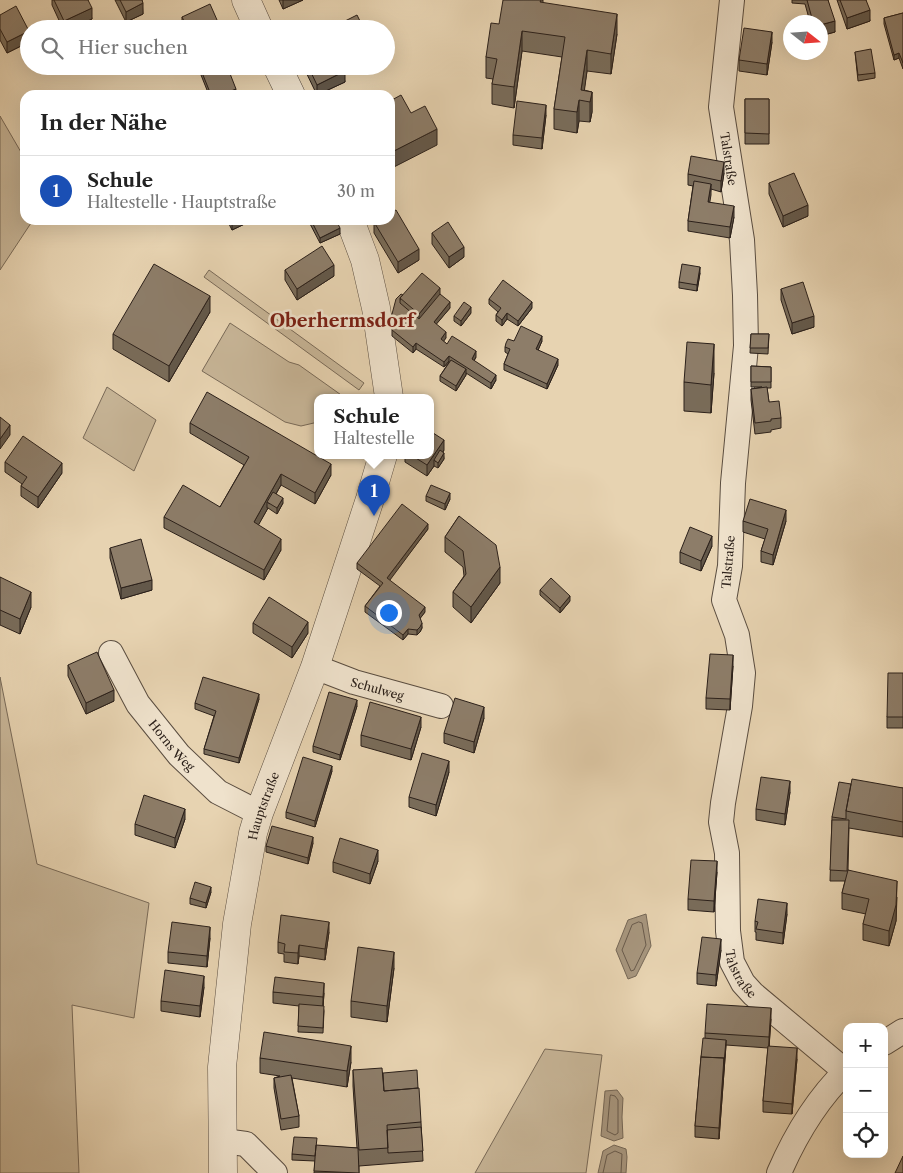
<!DOCTYPE html>
<html lang="de">
<head>
<meta charset="utf-8">
<style>
	:root { --surface:#fff; --page:#f2f2f2; --text:#222; --muted:#767676; --line:#e0e0e0; --accent:#8f2418 }
	body { margin:0; font-family:"Libre Caslon Text",serif; background:var(--page); color:var(--text) }
	.controls { position:absolute; right:15px; bottom:15px; display:grid; overflow:hidden; border-radius:10px; box-shadow:0 5px 20px #0002 }
	.controls button { width:45px; height:45px; display:grid; place-items:center; padding:0; border:0; border-bottom:1px solid var(--line); background:var(--surface); color:var(--text); font:25px sans-serif }
	.compass { position:absolute; left:783px; top:15px; width:45px; height:45px; border-radius:50%; background:var(--surface); box-shadow:0 5px 20px #0002; rotate:107deg }
	.you { position:absolute; left:388px; top:612px; width:18px; height:18px; margin:-12px; border:4px solid #fff; border-radius:50%; background:#1a73e8; box-shadow:0 0 0 8px #1a73e833 }
	.badge { display:grid; place-items:center; width:32px; height:32px; border-radius:50%; background:var(--accent); color:#fff; font-size:16px; font-weight:700 }
	.pin { position:absolute; translate:-50% -41px; filter:drop-shadow(0 1px 2px #0008) }
	.pin::after { content:''; position:absolute; top:26px; width:18px; height:15px; background:inherit; clip-path:polygon(0 0,100% 0,50% 100%) }
	.popup { position:absolute; left:314px; top:394px; width:120px; height:65px; box-sizing:border-box; display:grid; place-content:center; border-radius:10px; background:var(--surface); filter:drop-shadow(0 1px 4px #0005); font-size:16px; white-space:nowrap; color:var(--muted) }
	.popup b { font-size:19px; color:var(--text) }
	.popup::after { content:''; position:absolute; left:50%; top:100%; margin-left:-10px; border:10px solid transparent; border-top-color:var(--surface) }
	.list { margin:0; padding:0; list-style:none }
	h2 { display:flex; justify-content:space-between; align-items:center; height:65px; margin:0; padding:0 20px; font-size:21px }
	h2 small { font-size:16px; font-weight:400; color:var(--muted) }
	.list li { display:grid; grid-template-columns:32px 1fr auto; gap:15px; align-items:center; box-sizing:border-box; height:70px; padding:0 20px; border-top:1px solid var(--line) }
	.list b { display:block; font-size:19px; white-space:nowrap }
	.list p { margin:0; font-size:16px; white-space:nowrap; color:var(--muted) }
	.list em { font-size:16px; font-style:normal; color:var(--muted) }
	.icon { flex:none; width:28px; height:28px; fill:none; stroke:currentColor; stroke-width:2; stroke-linecap:round; stroke-linejoin:round }
	.map { position:relative; flex:none; width:903px; height:1173px; overflow:hidden }
	.search { position:absolute; background:var(--surface); box-shadow:0 5px 20px #0002; left:20px; top:20px; width:375px; height:55px; display:flex; align-items:center; gap:12px; box-sizing:border-box; padding:0 18px; border-radius:28px; color:var(--muted); font-size:19px }
	.panel { position:absolute; background:var(--surface); box-shadow:0 5px 20px #0002; left:20px; top:90px; width:375px; height:135px; border-radius:15px }
	.map>svg:first-child { display:block }
	.green { fill:#c7b597; stroke:#796a58 }
	.water { fill:#a7967e; stroke:#756756 }
	.lines { fill:none; stroke-linecap:round; stroke-linejoin:round }
	.shore { stroke:#695b4c; stroke-width:1 }
	.minor-casing { stroke:#5a4d40; stroke-width:26 }
	.tertiary-casing { stroke:#5a4d40; stroke-width:29 }
	.minor { stroke:#efe2cc; stroke-width:24 }
	.tertiary { stroke:#efe2cc; stroke-width:28 }
	.wall { fill:#796c5a; stroke:#2b201a }
	.shaded-wall { fill:#63584a; stroke:#2b201a }
	.building { fill:#8d7d69; stroke:#2b201a }
	.labels { text-anchor:middle; dominant-baseline:central; stroke-width:5; stroke-linejoin:round; paint-order:stroke }
	.street-label { font-size:12px; fill:#2b201a; stroke:#efe2cc }
	.district-label { font-size:18px; font-weight:bold; fill:#7a1f14; stroke:#efe2cc }
</style>
</head>
<body>
<div class="map">
<svg width="903" height="1173" viewBox="0 0 903 1173">
	<rect width="100%" height="100%" fill="#e7d3b1"/>
	<filter id="stains"><feTurbulence type="fractalNoise" baseFrequency=".004" numOctaves="4"/><feColorMatrix values="0 0 0 0 .2 0 0 0 0 .09 0 0 0 0 .02 0 0 0 .5 -.17"/></filter>
	<radialGradient id="worn" r=".72"><stop offset=".6" stop-color="#630" stop-opacity="0"/><stop offset="1" stop-color="#630" stop-opacity=".3"/></radialGradient>
	<path class="green" d="M 0,116 L 25,159 L 25,220 L 33,220 L 0,270 Z
		M 209,270 L 364,383 L 359,390 L 204,277 Z
		M 230,323 L 289,362 L 299,365 L 344,397 L 318,397 L 318,422 L 301,426 L 285,422 L 202,371 Z
		M 107,387 L 156,420 L 134,471 L 83,438 Z
		M 0,677 L 37,864 L 149,903 L 134,1018 L 72,1005 L 79,1173 L 0,1173 Z
		M 545,1049 L 602,1055 L 586,1173 L 475,1173 Z"/>
	<path class="water" d="M 646,914 L 651,946 L 636,976 L 628,979 L 616,950 L 628,920 Z
		M 617,1090 L 623,1098 L 622,1117 L 623,1138 L 614,1141 L 601,1136 L 605,1091 Z
		M 614,1145 L 626,1149 L 627,1157 L 626,1173 L 598,1173 L 603,1151 Z"/>
	<g class="lines">
		<path class="shore" d="M 639,922 L 642,923 L 646,945 L 634,970 L 631,971 L 622,950 L 632,925 Z
			M 611,1095 L 615,1096 L 618,1100 L 618,1133 L 615,1135 L 607,1131 L 610,1097 Z
			M 603,1173 L 607,1155 L 615,1151 L 622,1154 L 621,1173"/>
		<g class="minor-casing">
			<g id="minor">
				<path id="s1" d="M 732,0 L 721,107 L 742,240 L 745,295 L 746,346 L 733,483 L 730,566 L 724,600 L 737,635 L 743,673 L 740,706 L 723,803 L 721,822 L 727,853 L 728,931 L 732,962 L 743,983 L 753,994 L 845,1071"/>
				<path id="s2" d="M 111,653 L 138,704 L 179,755 L 218,792 L 259,813"/>
				<path id="s3" d="M 315,667 L 354,682 L 441,706"/>
				<path d="M 884,1043 L 903,1031"/>
				<path d="M 224,1141 L 246,1144 L 275,1173"/>
				<path d="M 779,1173 C 795,1136 818,1098 847,1070"/>
			</g>
		</g>
		<g class="tertiary-casing">
			<g id="tertiary">
				<path d="M 246,0 L 259,29"/>
				<path d="M 277,66 L 291,95"/>
				<path d="M 350,220 L 365,260 L 376,308 L 389,397"/>
				<path id="s4" d="M 223,1173 L 222,1067 L 229,1000 L 237,924 L 253,833 L 259,813 L 315,667 L 370,499 L 383,455"/>
			</g>
		</g>
		<use href="#minor" class="minor"/>
		<use href="#tertiary" class="tertiary"/>
	</g>
	<path class="wall" d="M 52,0 L 88,0 L 92,19 L 70,29 L 63,29 L 52,5 Z
		M 115,0 L 142,0 L 143,14 L 126,22 Z
		M 279,0 L 303,0 L 283,9 Z
		M 543,0 L 543,3 L 617,34 L 611,74 L 587,71 L 584,90 L 592,92 L 592,112 L 590,122 L 579,121 L 577,133 L 554,129 L 554,109 L 562,57 L 522,51 L 514,108 L 492,104 L 492,84 L 493,79 L 486,78 L 486,57 L 499,24 Z
		M 792,0 L 828,0 L 835,32 L 820,36 L 820,22 L 810,22 L 805,4 L 792,3 Z
		M 837,0 L 866,0 L 870,21 L 847,29 Z
		M 903,13 L 903,69 L 899,58 L 894,60 L 884,24 L 884,18 Z
		M 0,15 L 29,42 L 7,53 L 0,40 Z
		M 182,17 L 221,29 L 185,29 L 182,22 Z
		M 772,42 L 767,75 L 739,71 L 739,60 Z
		M 855,52 L 875,73 L 875,78 L 858,81 Z
		M 303,66 L 342,66 L 345,82 L 317,95 Z
		M 201,70 L 236,95 L 209,95 L 201,75 Z
		M 745,99 L 769,99 L 769,144 L 745,144 Z
		M 546,115 L 542,149 L 513,145 L 513,135 Z
		M 724,173 L 721,192 L 711,189 L 709,202 L 734,217 L 730,238 L 688,231 L 688,221 L 693,186 L 688,185 L 688,174 Z
		M 769,183 L 808,216 L 783,227 L 769,194 Z
		M 227,220 L 253,220 L 232,230 Z
		M 308,220 L 336,220 L 340,234 L 320,243 Z
		M 374,222 L 419,260 L 398,273 L 374,233 Z
		M 432,233 L 464,257 L 449,268 L 432,244 Z
		M 285,270 L 334,276 L 297,300 L 285,280 Z
		M 700,273 L 697,291 L 679,288 L 679,282 Z
		M 781,289 L 814,327 L 792,334 L 781,300 Z
		M 440,294 L 450,308 L 436,324 L 446,338 L 443,341 L 447,344 L 476,357 L 474,361 L 496,380 L 491,389 L 466,373 L 466,375 L 456,391 L 440,381 L 440,376 L 449,362 L 449,361 L 444,367 L 416,349 L 413,353 L 392,336 L 392,314 L 403,295 Z
		M 489,299 L 532,308 L 518,326 L 507,319 L 502,326 L 496,321 L 496,315 L 498,312 L 489,304 Z
		M 210,312 L 169,382 L 113,349 L 113,334 Z
		M 471,313 L 461,326 L 454,321 L 454,316 Z
		M 751,334 L 769,334 L 768,354 L 750,353 Z
		M 514,341 L 542,341 L 538,350 L 558,365 L 547,389 L 504,370 L 504,364 L 508,354 L 505,352 L 505,347 Z
		M 751,366 L 771,367 L 771,388 L 767,388 L 769,402 L 781,418 L 781,428 L 771,430 L 771,432 L 755,434 L 751,400 L 751,389 L 762,387 L 751,387 Z
		M 714,373 L 711,413 L 684,411 L 684,382 Z
		M 190,423 L 331,475 L 315,504 L 281,485 L 276,494 L 283,503 L 277,514 L 268,508 L 258,525 L 281,550 L 264,580 L 164,528 L 164,517 L 220,507 L 244,465 L 190,433 Z
		M 444,450 L 443,452 L 444,459 L 438,468 L 434,466 L 427,476 L 405,462 L 405,455 L 430,455 Z
		M 5,462 L 62,473 L 38,508 L 21,496 L 21,486 L 22,484 L 5,472 Z
		M 426,496 L 450,499 L 445,510 L 426,501 Z
		M 459,516 L 500,583 L 471,623 L 453,607 L 453,592 L 464,576 L 463,567 L 445,552 L 445,537 Z
		M 743,521 L 786,521 L 773,565 L 761,562 L 761,551 L 765,539 L 743,532 Z
		M 428,529 L 389,580 L 425,612 L 420,618 L 422,628 L 420,632 L 417,635 L 408,634 L 403,640 L 365,612 L 365,606 L 380,586 L 357,569 L 357,563 Z
		M 712,546 L 701,571 L 680,563 L 680,552 Z
		M 110,548 L 152,590 L 121,599 L 110,558 Z
		M 0,577 L 31,607 L 20,634 L 0,625 Z
		M 540,590 L 570,601 L 560,613 L 540,595 Z
		M 253,623 L 308,633 L 292,658 L 253,633 Z
		M 68,665 L 114,701 L 86,714 L 68,676 Z
		M 733,666 L 730,710 L 706,709 L 706,698 Z
		M 903,673 L 903,728 L 887,728 L 887,717 Z
		M 259,699 L 239,763 L 204,754 L 204,749 L 214,716 L 195,709 L 195,703 Z
		M 357,706 L 340,760 L 313,752 L 313,746 Z
		M 484,718 L 474,753 L 444,743 L 444,733 Z
		M 421,727 L 411,760 L 361,746 L 361,735 Z
		M 332,771 L 315,827 L 286,818 L 286,812 Z
		M 449,772 L 436,816 L 409,807 L 409,797 Z
		M 851,784 L 903,788 L 903,837 L 849,828 L 848,870 L 897,897 L 896,921 L 889,946 L 863,940 L 863,924 L 866,914 L 842,909 L 842,893 L 845,881 L 830,881 L 832,817 Z
		M 790,792 L 785,825 L 756,820 L 756,809 Z
		M 185,819 L 175,848 L 135,835 L 135,824 Z
		M 313,843 L 308,864 L 266,852 L 266,846 Z
		M 378,861 L 370,884 L 333,872 L 333,862 Z
		M 717,872 L 714,912 L 688,910 L 688,899 Z
		M 211,892 L 206,908 L 190,904 L 190,898 Z
		M 787,914 L 783,944 L 756,940 L 756,932 L 755,932 L 755,921 Z
		M 329,932 L 325,960 L 299,956 L 298,964 L 284,962 L 284,954 L 278,953 L 278,942 Z
		M 210,938 L 207,967 L 168,963 L 168,952 Z
		M 721,950 L 716,986 L 697,984 L 697,973 Z
		M 394,968 L 387,1022 L 351,1017 L 351,1001 Z
		M 204,987 L 200,1017 L 161,1011 L 161,1001 Z
		M 273,992 L 324,993 L 323,1006 L 324,1011 L 323,1033 L 298,1032 L 299,1006 L 273,1003 Z
		M 771,1019 L 769,1046 L 797,1059 L 792,1114 L 763,1112 L 763,1101 L 768,1048 L 726,1045 L 719,1139 L 695,1137 L 695,1126 L 701,1057 L 705,1038 L 705,1033 Z
		M 260,1058 L 351,1062 L 347,1087 L 292,1078 L 299,1116 L 299,1127 L 281,1130 L 274,1088 L 274,1078 L 280,1076 L 260,1073 Z
		M 353,1070 L 383,1073 L 421,1122 L 423,1161 L 359,1166 L 359,1173 L 314,1173 L 315,1161 L 292,1160 L 292,1154 L 317,1146 L 357,1148 L 353,1086 Z"/>
	<path class="shaded-wall" d="M 283,0 L 303,0 L 283,9 Z
		M 143,3 L 143,14 L 126,22 L 126,12 Z
		M 92,8 L 92,19 L 70,29 L 64,29 L 64,21 Z
		M 870,10 L 870,21 L 847,29 L 847,18 Z
		M 617,14 L 617,34 L 611,74 L 611,54 Z
		M 835,21 L 835,32 L 820,36 L 820,25 Z
		M 29,31 L 29,42 L 7,53 L 7,42 Z
		M 522,31 L 522,51 L 514,108 L 514,87 Z
		M 772,32 L 772,42 L 767,75 L 767,64 Z
		M 587,50 L 587,71 L 583,101 L 581,90 Z
		M 899,53 L 899,58 L 894,60 L 894,55 Z
		M 345,71 L 345,82 L 317,95 L 317,85 Z
		M 236,89 L 235,95 L 221,95 Z
		M 592,92 L 592,112 L 590,122 L 590,102 Z
		M 579,100 L 579,121 L 577,133 L 577,112 Z
		M 546,105 L 546,115 L 542,149 L 542,138 Z
		M 437,129 L 437,145 L 390,169 L 390,153 Z
		M 724,162 L 724,173 L 721,192 L 721,181 Z
		M 711,184 L 711,195 L 708,213 L 708,202 Z
		M 808,205 L 808,216 L 783,227 L 783,216 Z
		M 734,206 L 734,217 L 730,238 L 730,227 Z
		M 173,220 L 182,220 L 173,224 Z
		M 241,220 L 253,220 L 232,230 L 232,224 Z
		M 340,228 L 340,234 L 320,243 L 320,238 Z
		M 464,247 L 464,257 L 449,268 L 449,257 Z
		M 419,249 L 419,260 L 398,273 L 398,262 Z
		M 334,265 L 334,276 L 297,300 L 297,289 Z
		M 700,267 L 700,273 L 697,291 L 697,285 Z
		M 440,288 L 440,299 L 419,324 L 419,314 Z
		M 210,296 L 210,312 L 169,382 L 169,366 Z
		M 450,302 L 450,308 L 434,327 L 434,322 Z
		M 532,302 L 532,308 L 518,326 L 518,321 Z
		M 471,307 L 471,313 L 461,326 L 461,321 Z
		M 507,313 L 507,319 L 502,326 L 502,320 Z
		M 814,316 L 814,327 L 792,334 L 792,323 Z
		M 446,332 L 446,338 L 441,345 L 441,339 Z
		M 542,336 L 542,341 L 536,355 L 536,349 Z
		M 416,343 L 416,349 L 413,353 L 413,347 Z
		M 714,344 L 714,373 L 711,413 L 711,385 Z
		M 476,351 L 476,357 L 472,364 L 472,359 Z
		M 449,356 L 449,361 L 444,367 L 444,362 Z
		M 558,359 L 558,365 L 547,389 L 547,384 Z
		M 466,369 L 466,375 L 456,391 L 456,386 Z
		M 496,375 L 496,380 L 491,389 L 491,383 Z
		M 10,425 L 10,435 L 0,449 L 0,439 Z
		M 444,440 L 444,450 L 436,462 L 434,460 L 434,466 L 427,476 L 427,465 Z
		M 444,453 L 444,459 L 438,468 L 438,463 Z
		M 62,463 L 62,473 L 38,508 L 38,497 Z
		M 331,464 L 331,475 L 315,504 L 315,493 Z
		M 281,474 L 281,485 L 270,504 L 267,502 L 267,508 L 268,508 L 254,533 L 254,522 Z
		M 450,493 L 450,499 L 445,510 L 445,504 Z
		M 283,498 L 283,503 L 277,514 L 277,508 Z
		M 786,510 L 786,521 L 773,565 L 773,555 Z
		M 428,524 L 428,529 L 387,584 L 387,578 Z
		M 712,536 L 712,546 L 701,571 L 701,561 Z
		M 281,539 L 281,550 L 264,580 L 264,570 Z
		M 500,567 L 500,583 L 471,623 L 471,607 Z
		M 152,580 L 152,590 L 121,599 L 121,588 Z
		M 31,592 L 31,607 L 20,634 L 20,619 Z
		M 570,596 L 570,601 L 560,613 L 560,608 Z
		M 425,607 L 425,612 L 419,620 L 419,615 Z
		M 308,622 L 308,633 L 292,658 L 292,647 Z
		M 422,623 L 422,628 L 420,632 L 417,635 L 417,630 Z
		M 408,629 L 408,634 L 403,640 L 403,635 Z
		M 733,655 L 733,666 L 730,710 L 730,699 Z
		M 114,690 L 114,701 L 86,714 L 86,703 Z
		M 259,694 L 259,699 L 239,763 L 239,758 Z
		M 357,700 L 357,706 L 340,760 L 340,755 Z
		M 484,707 L 484,718 L 474,753 L 474,742 Z
		M 421,717 L 421,727 L 411,760 L 411,749 Z
		M 449,761 L 449,772 L 436,816 L 436,805 Z
		M 332,766 L 332,771 L 315,827 L 315,821 Z
		M 790,781 L 790,792 L 785,825 L 785,814 Z
		M 185,809 L 185,819 L 175,848 L 175,838 Z
		M 313,837 L 313,843 L 308,864 L 308,858 Z
		M 378,850 L 378,861 L 370,884 L 370,874 Z
		M 717,861 L 717,872 L 714,912 L 714,901 Z
		M 897,881 L 896,921 L 889,946 L 889,931 Z
		M 211,887 L 211,892 L 206,908 L 206,903 Z
		M 787,903 L 787,914 L 783,944 L 783,933 Z
		M 329,922 L 329,932 L 325,960 L 325,949 Z
		M 210,927 L 210,938 L 207,967 L 207,956 Z
		M 721,939 L 721,950 L 716,986 L 716,975 Z
		M 299,945 L 299,956 L 298,964 L 298,953 Z
		M 394,952 L 394,968 L 387,1022 L 387,1006 Z
		M 204,976 L 204,987 L 200,1017 L 200,1006 Z
		M 324,983 L 324,993 L 323,1008 L 323,997 Z
		M 771,1008 L 771,1019 L 769,1048 L 769,1037 Z
		M 726,1040 L 726,1045 L 719,1139 L 719,1128 Z
		M 351,1046 L 351,1062 L 347,1087 L 347,1071 Z
		M 797,1048 L 797,1059 L 792,1114 L 792,1104 Z"/>
	<path class="building" d="M 54,0 L 88,0 L 92,8 L 64,21 Z
		M 120,0 L 142,0 L 143,3 L 126,12 Z
		M 503,0 L 541,0 L 540,2 L 617,14 L 611,54 L 587,50 L 581,90 L 592,92 L 590,102 L 579,100 L 577,112 L 554,109 L 565,37 L 522,31 L 514,87 L 492,84 L 497,59 L 486,57 L 491,23 L 499,24 Z
		M 807,0 L 828,0 L 835,21 L 820,25 L 820,22 L 813,22 Z
		M 840,0 L 866,0 L 870,10 L 847,18 Z
		M 210,4 L 221,29 L 188,29 L 182,17 Z
		M 16,6 L 29,31 L 7,42 L 0,29 L 0,15 Z
		M 903,13 L 903,63 L 899,53 L 894,55 L 884,18 Z
		M 357,15 L 364,29 L 329,29 Z
		M 744,28 L 772,32 L 767,64 L 739,60 Z
		M 871,49 L 875,73 L 858,75 L 855,52 Z
		M 210,66 L 227,66 L 236,89 L 221,95 L 211,95 L 201,70 Z
		M 308,66 L 342,66 L 345,71 L 317,85 Z
		M 401,95 L 411,113 L 425,106 L 437,129 L 390,153 L 390,101 Z
		M 745,99 L 769,99 L 769,134 L 745,133 Z
		M 517,101 L 546,105 L 542,138 L 513,135 Z
		M 691,156 L 724,162 L 721,181 L 688,174 Z
		M 794,173 L 808,205 L 783,216 L 769,183 Z
		M 694,181 L 711,184 L 708,202 L 734,206 L 730,227 L 688,221 Z
		M 396,210 L 419,249 L 398,262 L 374,222 L 378,220 L 390,220 L 390,213 Z
		M 230,220 L 241,220 L 232,224 Z
		M 311,220 L 336,220 L 340,228 L 320,238 Z
		M 448,222 L 464,247 L 449,257 L 432,233 Z
		M 322,246 L 334,265 L 297,289 L 285,270 Z
		M 154,264 L 210,296 L 169,366 L 113,334 Z
		M 682,264 L 700,267 L 697,285 L 679,282 Z
		M 422,273 L 440,288 L 419,314 L 400,298 Z
		M 503,280 L 532,302 L 518,321 L 507,313 L 502,320 L 496,315 L 501,308 L 489,299 Z
		M 803,282 L 814,316 L 792,323 L 781,289 Z
		M 401,294 L 403,295 L 400,298 L 400,303 L 419,319 L 440,294 L 450,302 L 434,322 L 446,332 L 441,339 L 447,344 L 452,336 L 476,351 L 472,359 L 496,375 L 491,383 L 449,356 L 444,362 L 416,343 L 413,347 L 392,330 L 392,314 L 396,299 Z
		M 464,302 L 471,307 L 461,321 L 454,316 Z
		M 521,326 L 542,336 L 536,349 L 558,359 L 547,384 L 504,364 L 510,349 L 505,347 L 506,343 L 508,339 L 514,341 Z
		M 751,334 L 769,334 L 768,348 L 750,348 Z
		M 687,342 L 714,344 L 711,385 L 684,382 Z
		M 451,360 L 466,369 L 456,386 L 440,376 Z
		M 751,366 L 771,367 L 771,382 L 751,382 Z
		M 767,387 L 769,402 L 779,401 L 781,418 L 771,419 L 771,421 L 755,423 L 751,389 Z
		M 207,392 L 331,464 L 315,493 L 281,474 L 254,522 L 281,539 L 264,570 L 164,517 L 183,485 L 220,507 L 249,457 L 190,423 Z
		M 0,417 L 10,425 L 0,439 Z
		M 430,431 L 444,440 L 427,465 L 411,455 L 430,455 Z
		M 23,436 L 62,463 L 38,497 L 21,486 L 27,477 L 5,462 Z
		M 440,450 L 444,453 L 438,463 L 434,460 Z
		M 431,485 L 450,493 L 445,504 L 426,496 Z
		M 273,492 L 283,498 L 277,508 L 267,502 Z
		M 750,499 L 786,510 L 773,555 L 761,551 L 768,529 L 743,521 Z
		M 402,504 L 428,524 L 387,578 L 425,607 L 419,615 L 422,623 L 420,627 L 417,630 L 408,629 L 403,635 L 365,606 L 383,583 L 357,563 Z
		M 459,516 L 496,545 L 500,567 L 471,607 L 453,592 L 466,574 L 463,551 L 445,537 Z
		M 690,527 L 712,536 L 701,561 L 680,552 Z
		M 141,539 L 152,580 L 121,588 L 110,548 Z
		M 0,577 L 31,592 L 20,619 L 0,610 Z
		M 551,578 L 570,596 L 560,608 L 540,590 Z
		M 269,597 L 308,622 L 292,647 L 253,623 Z
		M 97,652 L 114,690 L 86,703 L 68,665 Z
		M 710,654 L 733,655 L 730,699 L 706,698 Z
		M 888,673 L 903,673 L 903,717 L 887,717 Z
		M 203,677 L 259,694 L 239,758 L 204,749 L 216,711 L 195,703 Z
		M 329,692 L 357,700 L 340,755 L 313,746 Z
		M 455,698 L 484,707 L 474,742 L 444,733 Z
		M 370,702 L 421,717 L 411,749 L 361,735 Z
		M 422,753 L 449,761 L 436,805 L 409,797 Z
		M 303,757 L 332,766 L 315,821 L 286,812 Z
		M 761,777 L 790,781 L 785,814 L 756,809 Z
		M 852,779 L 903,788 L 903,822 L 846,811 Z
		M 839,782 L 851,784 L 846,811 L 846,819 L 832,817 Z
		M 144,795 L 185,809 L 175,838 L 135,824 Z
		M 832,820 L 849,820 L 847,871 L 830,870 Z
		M 272,826 L 313,837 L 308,858 L 266,846 Z
		M 340,838 L 378,850 L 370,874 L 333,862 Z
		M 691,860 L 717,861 L 714,901 L 688,899 Z
		M 848,870 L 897,881 L 896,905 L 889,931 L 863,924 L 869,899 L 842,893 Z
		M 195,882 L 211,887 L 206,903 L 190,898 Z
		M 758,899 L 787,903 L 783,933 L 756,929 L 758,922 L 755,921 Z
		M 281,915 L 329,922 L 325,949 L 299,945 L 298,953 L 284,952 L 285,944 L 278,942 Z
		M 172,922 L 210,927 L 207,956 L 168,952 Z
		M 702,937 L 721,939 L 716,975 L 697,973 Z
		M 358,947 L 394,952 L 387,1006 L 351,1001 Z
		M 165,970 L 204,976 L 200,1006 L 161,1001 Z
		M 275,977 L 324,983 L 323,997 L 273,992 Z
		M 299,1004 L 324,1006 L 323,1028 L 298,1026 Z
		M 707,1004 L 771,1008 L 769,1037 L 705,1033 Z
		M 264,1032 L 351,1046 L 347,1071 L 260,1058 Z
		M 703,1038 L 726,1040 L 724,1064 L 724,1058 L 701,1057 Z
		M 768,1046 L 797,1048 L 792,1104 L 763,1101 Z
		M 701,1057 L 724,1058 L 719,1128 L 695,1126 Z
		M 382,1068 L 384,1091 L 419,1088 L 421,1122 L 387,1125 L 388,1148 L 359,1150 L 353,1070 Z
		M 417,1070 L 418,1088 L 384,1091 L 383,1073 Z
		M 291,1075 L 299,1116 L 281,1119 L 274,1078 Z
		M 421,1127 L 423,1151 L 388,1153 L 387,1130 Z
		M 294,1137 L 317,1138 L 315,1156 L 292,1154 Z
		M 316,1145 L 358,1148 L 359,1173 L 314,1171 Z
		M 903,1156 L 903,1173 L 895,1173 Z"/>
	<g class="labels">
		<g class="street-label">
			<text stroke="none"><textPath href="#s1" startOffset="160">Talstraße</textPath></text>
			<text transform="translate(728 562) rotate(-85)">Talstraße</text>
			<text stroke="none"><textPath href="#s3" startOffset="66">Schulweg</textPath></text>
			<text stroke="none"><textPath href="#s2" startOffset="111">Horns Weg</textPath></text>
			<text stroke="none"><textPath href="#s4" startOffset="371">Hauptstraße</textPath></text>
			<text stroke="none"><textPath href="#s1" startOffset="985">Talstraße</textPath></text>
		</g>
		<g class="district-label">
			<text x="342" y="321">Oberhermsdorf</text>
		</g>
	</g>
	<rect width="100%" height="100%" filter="url(#stains)"/>
	<rect width="100%" height="100%" fill="url(#worn)"/>
</svg>
<div class="controls">
<button>+</button>
<button>−</button>
<button><svg class="icon" aria-label="locate" viewBox="0 0 24 24"><circle cx="12" cy="12" r="6"/><path d="M12 2v4M12 18v4M2 12h4M18 12h4"/></svg></button>
</div>
<svg class="compass" viewBox="-18 -18 36 36"><path d="M0-13l5 13h-10z" fill="#e53935"/><path d="M0 13l5-13h-10z" fill="#767676"/></svg>
<div class="you"></div>
<div class="pin badge" style="left:374px;top:516px;background:#1a4fb4">1</div>
<div class="popup"><b>Schule</b>Haltestelle</div>
<div class="search"><svg class="icon" aria-label="search" viewBox="0 0 24 24"><circle cx="10" cy="10" r="6"/><path d="M15 15l6 6"/></svg>Hier suchen</div>
<section class="panel">
<h2>In der Nähe<small></small></h2>
<ul class="list">
<li><span class="badge" style="background:#1a4fb4">1</span><div><b>Schule</b><p>Haltestelle · Hauptstraße</p></div><em>30 m</em></li>
</ul>
</section>
</div>
</body>
</html>
